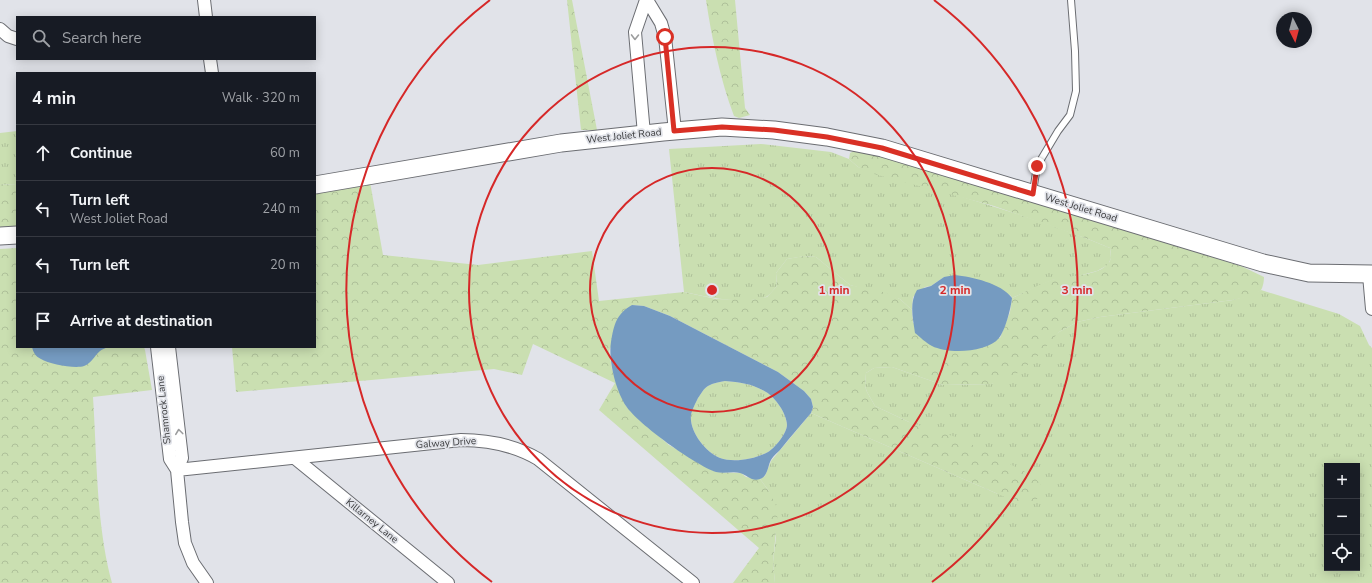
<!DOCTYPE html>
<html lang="en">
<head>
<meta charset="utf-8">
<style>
	:root { --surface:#171b24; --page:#242831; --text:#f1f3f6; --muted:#9ea1a6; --line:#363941 }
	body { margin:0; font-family:"Nunito Sans",sans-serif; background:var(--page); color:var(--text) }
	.controls { position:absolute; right:12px; bottom:12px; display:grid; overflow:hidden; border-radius:0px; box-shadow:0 2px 10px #0003 }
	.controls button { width:36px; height:36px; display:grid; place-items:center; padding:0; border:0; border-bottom:1px solid var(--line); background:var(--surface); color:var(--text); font:20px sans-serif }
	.compass { position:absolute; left:1276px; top:12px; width:36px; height:36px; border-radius:50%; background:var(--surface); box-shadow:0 2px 10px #0003; rotate:174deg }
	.stop { position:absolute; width:12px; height:12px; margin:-9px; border:3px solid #d93025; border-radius:50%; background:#fff }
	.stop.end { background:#d93025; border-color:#fff; box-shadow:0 1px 4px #0008 }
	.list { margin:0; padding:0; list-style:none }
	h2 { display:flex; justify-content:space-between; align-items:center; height:52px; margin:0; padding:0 16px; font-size:17px }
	h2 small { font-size:13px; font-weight:400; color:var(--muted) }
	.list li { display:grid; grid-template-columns:26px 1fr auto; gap:12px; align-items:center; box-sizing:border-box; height:56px; padding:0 16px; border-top:1px solid var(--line) }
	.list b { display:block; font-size:15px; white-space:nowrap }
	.list p { margin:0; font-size:13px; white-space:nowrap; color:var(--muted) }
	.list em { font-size:13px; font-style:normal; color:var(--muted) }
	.icon { flex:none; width:22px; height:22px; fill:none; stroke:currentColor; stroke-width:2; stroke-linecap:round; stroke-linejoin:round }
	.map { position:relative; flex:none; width:1372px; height:583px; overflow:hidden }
	.search { position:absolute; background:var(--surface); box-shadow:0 2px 10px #0003; left:16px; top:16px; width:300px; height:44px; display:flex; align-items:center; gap:10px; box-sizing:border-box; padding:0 14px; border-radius:0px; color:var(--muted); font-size:15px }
	.panel { position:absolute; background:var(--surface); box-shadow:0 2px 10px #0003; left:16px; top:72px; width:300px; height:276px; border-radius:0px }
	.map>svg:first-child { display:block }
	.grass { fill:url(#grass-tufts); fill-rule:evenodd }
	.forest { fill:url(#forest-crowns) }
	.water { fill:#759bc1; fill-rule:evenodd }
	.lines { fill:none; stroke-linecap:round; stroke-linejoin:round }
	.service-casing { stroke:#6b6d72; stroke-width:8 }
	.minor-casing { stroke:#6b6d72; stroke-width:14 }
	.secondary-casing { stroke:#6b6d72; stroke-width:19 }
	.service { stroke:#fff; stroke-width:6 }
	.minor { stroke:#fff; stroke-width:12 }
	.secondary { stroke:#fff; stroke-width:17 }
	.oneway { stroke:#9c9d9e }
	.route { stroke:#d93025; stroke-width:5 }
	.ring { fill:none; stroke:#d62828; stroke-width:2 }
	.labels { text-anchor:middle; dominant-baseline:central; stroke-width:3.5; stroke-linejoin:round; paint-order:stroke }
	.street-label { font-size:10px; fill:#3a3b3d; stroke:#e1e3e9 }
	.centre { fill:#d62828; stroke:#e1e3e9; stroke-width:2 }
	.ring-label { font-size:12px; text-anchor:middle; font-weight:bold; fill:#d62828; stroke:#e1e3e9; stroke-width:3.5; stroke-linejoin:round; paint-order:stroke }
</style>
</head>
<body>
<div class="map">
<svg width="1372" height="583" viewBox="0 0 1372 583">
	<defs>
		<pattern id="grass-tufts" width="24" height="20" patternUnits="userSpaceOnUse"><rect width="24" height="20" fill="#cadfb1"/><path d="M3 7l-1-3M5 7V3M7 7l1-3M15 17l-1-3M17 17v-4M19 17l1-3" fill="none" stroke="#aec099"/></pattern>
		<pattern id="forest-crowns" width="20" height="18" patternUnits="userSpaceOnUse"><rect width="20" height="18" fill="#cadfb1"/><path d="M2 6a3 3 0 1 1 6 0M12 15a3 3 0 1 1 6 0" fill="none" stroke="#aec099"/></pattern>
	</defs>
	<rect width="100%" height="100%" fill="#e1e3e9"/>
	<path class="grass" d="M 17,131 L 17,184 L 0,185 L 0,133 Z
		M 761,144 L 831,152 L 849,159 L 858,167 C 943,191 1028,214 1110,248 L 1111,258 L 1108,265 L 1097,271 L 1078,276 L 1052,280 L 1012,298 L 1010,295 L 944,277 L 931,286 L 925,287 L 913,297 L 912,310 L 900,299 L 850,285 L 816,257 L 805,256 L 787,259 L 776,273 L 777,286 C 774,289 770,295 766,297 C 744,305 707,297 684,292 L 669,149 Z
		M 1261,290 L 1339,314 L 1360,326 L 1369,345 L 1372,348 L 1372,583 L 775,583 L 773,562 L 776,537 L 769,491 L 760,479 L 765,476 L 771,461 L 811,413 L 998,494 L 909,422 L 875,406 L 867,392 L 865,386 L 866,373 L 874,368 L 892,367 L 943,385 L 992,384 L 1059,332 L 1077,322 L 1100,317 L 1233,300 L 1251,295 ZM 1327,466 L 1357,466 L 1357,568 L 1327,568 Z
		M 725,381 C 740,382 753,384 766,392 C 775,397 787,414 787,425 C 787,433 775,448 768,452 C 755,459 734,463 720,458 C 705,452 689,431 691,415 C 692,410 696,402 698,398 C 701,394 704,388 708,386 C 713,383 720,382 725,381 Z"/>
	<path class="forest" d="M 567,0 L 572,0 L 597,130 L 581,130 Z
		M 706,0 L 735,0 L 745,108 L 750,115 L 739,118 L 734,116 C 720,79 712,39 706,0 Z
		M 854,151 L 884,157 L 1241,266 L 1264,277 C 1264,281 1263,287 1261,290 C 1254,297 1241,298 1233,300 L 1100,317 L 1077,322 L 1059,332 L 1034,360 L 1015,375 L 992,384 L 943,385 L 892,367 L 874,368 L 866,373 L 865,386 L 867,392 L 875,406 L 909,422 L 959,438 L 1033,476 L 1041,485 L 1040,496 C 1027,510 1013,500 998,494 L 811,413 L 813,407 L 811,399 L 804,391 L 778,372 L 670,316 L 644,306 L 632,305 L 609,351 L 612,369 L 626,406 L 639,419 L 669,445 L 716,472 L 741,473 L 746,477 L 760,479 L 769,491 L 778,510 L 773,562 L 775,583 L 733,583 L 759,548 L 599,410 L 615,383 L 533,344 L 522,375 L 494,369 L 236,392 L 232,347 L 315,347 L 315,192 L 370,182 L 383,255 L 478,265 L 592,251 L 599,301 L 684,292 L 716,299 L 751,300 L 767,297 L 777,286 L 776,273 L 787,259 L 804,256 L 816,257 L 850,285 L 883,292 L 900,299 L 912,310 L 913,323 L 1000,338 L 1010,312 L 1012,298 C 1025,292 1038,285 1051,280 C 1067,275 1094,277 1107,265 C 1112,261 1111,254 1110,248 L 1088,239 L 994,206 L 874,174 L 858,167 L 849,159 L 850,153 Z
		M 17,184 L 17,226 L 0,227 L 0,185 Z
		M 17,248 L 17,347 L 144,347 L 145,350 L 152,390 L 93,397 C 97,457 96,525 112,583 L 0,583 L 0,249 Z"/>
	<path class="water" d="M 955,275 C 972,277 1001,283 1012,298 C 1011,308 1005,331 999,338 C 987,353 947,354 932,346 C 926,343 920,337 915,333 C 913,319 909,303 917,290 L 931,286 L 944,277 Z
		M 632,305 L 644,306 L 670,316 L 778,372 L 804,391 L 811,399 L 813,407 L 811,413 C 801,425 790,437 780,450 C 777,453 772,457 770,462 C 768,467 767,477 760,479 C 752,482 747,475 740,473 C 733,471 724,474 716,472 C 695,465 638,424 626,406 C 616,391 608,360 611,342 C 614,325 616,314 632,305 ZM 725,381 C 740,382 753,384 766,392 C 775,397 787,414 787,425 C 787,433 775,448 768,452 C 755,459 734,463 720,458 C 705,452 689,431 691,415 C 692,410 696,402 698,398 C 701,394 704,388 708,386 C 713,383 720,382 725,381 Z
		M 32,347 L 108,347 C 106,348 102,349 100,351 C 94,356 92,363 84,366 C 75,369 49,364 41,359 C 36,357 33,352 32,347 Z"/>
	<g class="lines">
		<g class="service-casing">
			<path id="service" d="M 1033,192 L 1037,166 L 1058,131 L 1070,115 L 1076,91 L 1075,51 L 1071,0"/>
		</g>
		<g class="minor-casing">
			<path id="minor" d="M 204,0 L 206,17
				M 647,0 L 661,23 L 665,37 L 675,131
				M 0,29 L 8,36 L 17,39
				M 210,59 L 212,73
				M 644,134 L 635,32 L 646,0
				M 1369,275 L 1372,309
				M 157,347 L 170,459 L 177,470 L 182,522 L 185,543 L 193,563 L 207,583
				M 169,347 L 182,458 L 177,470
				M 296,459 L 448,583
				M 177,470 L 461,440 C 489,440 514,445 538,459 L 693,583"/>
		</g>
		<g class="secondary-casing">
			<path id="secondary" d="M 315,185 L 561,143 L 663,132 L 722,127 L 774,130 L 827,137 L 882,148 L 1263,263 L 1309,273 L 1372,274
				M 0,236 L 17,235"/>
		</g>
		<use href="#service" class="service"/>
		<use href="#minor" class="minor"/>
		<use href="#secondary" class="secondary"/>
	</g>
	<defs><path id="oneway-chevron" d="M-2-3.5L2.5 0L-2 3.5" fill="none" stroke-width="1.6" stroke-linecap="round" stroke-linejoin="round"/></defs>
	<g class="oneway">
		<use href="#oneway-chevron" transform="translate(635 37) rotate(91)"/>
		<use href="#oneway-chevron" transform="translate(179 432) rotate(-97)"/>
	</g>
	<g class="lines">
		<path class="route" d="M 665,37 L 674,131 L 722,127 L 774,130 L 827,137 L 882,148 L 1033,194 L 1037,166"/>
	</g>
	<g class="ring">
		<circle cx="712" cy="290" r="122"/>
		<circle cx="712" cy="290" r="243"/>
		<path d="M492 582A365 365 0 0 1 490 0M934 0A365 365 0 0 1 932 582"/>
	</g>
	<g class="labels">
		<g class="street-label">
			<text transform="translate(624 136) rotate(-6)">West Joliet Road</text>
			<text transform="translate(1081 208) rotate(17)">West Joliet Road</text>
			<text transform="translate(164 410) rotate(-96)">Shamrock Lane</text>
			<text transform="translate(446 443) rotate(-4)">Galway Drive</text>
			<text transform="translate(372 521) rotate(39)">Killarney Lane</text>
		</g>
	</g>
	<circle cx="712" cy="290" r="6" class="centre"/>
	<g class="ring-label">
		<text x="834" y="294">1 min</text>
		<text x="955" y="294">2 min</text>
		<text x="1077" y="294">3 min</text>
	</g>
</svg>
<div class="controls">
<button>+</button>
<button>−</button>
<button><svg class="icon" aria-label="locate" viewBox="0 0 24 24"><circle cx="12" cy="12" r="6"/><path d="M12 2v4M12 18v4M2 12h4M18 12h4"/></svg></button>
</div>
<svg class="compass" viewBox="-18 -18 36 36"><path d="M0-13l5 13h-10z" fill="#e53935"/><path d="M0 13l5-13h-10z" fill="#9ea1a6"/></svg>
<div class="stop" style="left:665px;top:37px"></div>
<div class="stop end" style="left:1037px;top:166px"></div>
<div class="search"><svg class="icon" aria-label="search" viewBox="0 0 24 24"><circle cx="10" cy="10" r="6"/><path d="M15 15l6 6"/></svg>Search here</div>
<section class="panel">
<h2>4 min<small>Walk · 320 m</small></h2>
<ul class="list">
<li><svg class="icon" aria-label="ahead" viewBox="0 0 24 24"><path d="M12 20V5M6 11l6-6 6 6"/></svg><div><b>Continue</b></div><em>60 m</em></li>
<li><svg class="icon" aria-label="left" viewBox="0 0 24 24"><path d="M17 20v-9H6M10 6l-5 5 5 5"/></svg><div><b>Turn left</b><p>West Joliet Road</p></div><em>240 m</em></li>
<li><svg class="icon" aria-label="left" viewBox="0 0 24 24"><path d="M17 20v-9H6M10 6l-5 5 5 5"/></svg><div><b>Turn left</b></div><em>20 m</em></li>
<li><svg class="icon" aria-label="arrive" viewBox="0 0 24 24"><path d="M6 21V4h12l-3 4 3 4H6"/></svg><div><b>Arrive at destination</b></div></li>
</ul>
</section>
</div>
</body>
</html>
